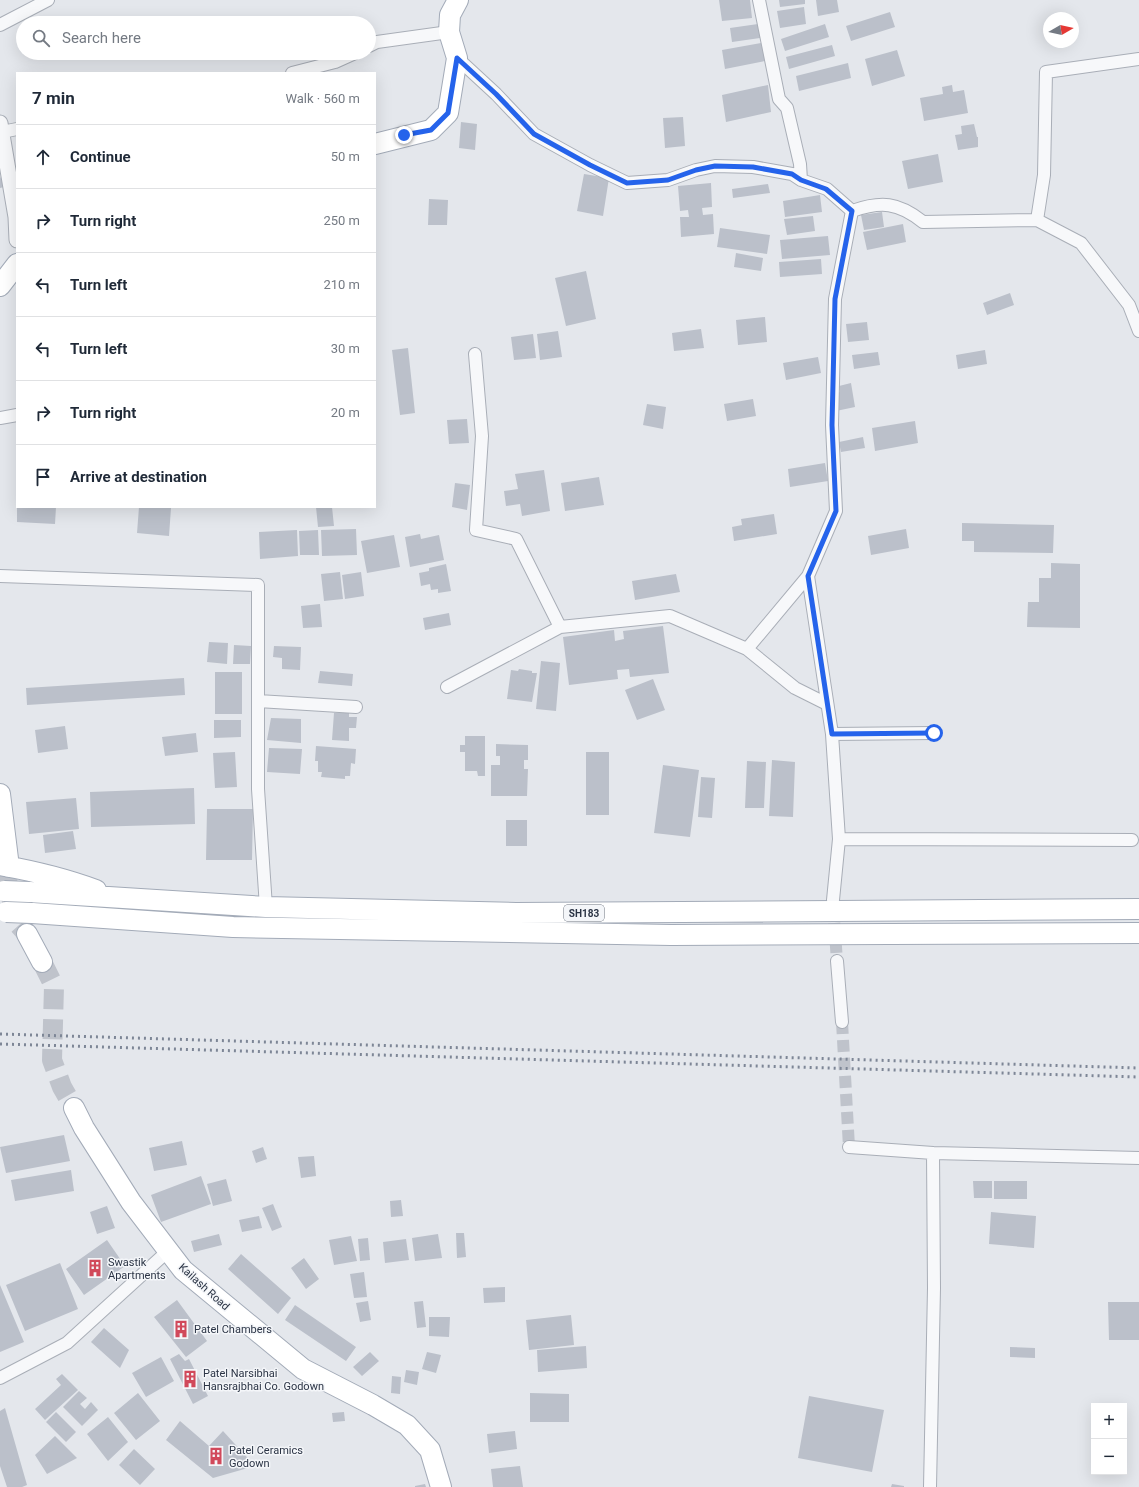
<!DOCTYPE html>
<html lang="en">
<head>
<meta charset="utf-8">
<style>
	:root { --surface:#fff; --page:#f6f6f7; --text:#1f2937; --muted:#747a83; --line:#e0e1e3 }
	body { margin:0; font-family:Roboto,sans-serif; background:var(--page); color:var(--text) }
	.controls { position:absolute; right:12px; bottom:12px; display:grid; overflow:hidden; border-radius:0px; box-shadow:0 4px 16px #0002 }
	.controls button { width:36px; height:36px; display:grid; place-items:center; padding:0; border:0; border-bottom:1px solid var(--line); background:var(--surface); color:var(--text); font:20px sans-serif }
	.compass { position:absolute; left:1043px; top:12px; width:36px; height:36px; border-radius:50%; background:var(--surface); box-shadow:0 4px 16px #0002; rotate:81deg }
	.stop { position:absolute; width:12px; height:12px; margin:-9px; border:3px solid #2563eb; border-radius:50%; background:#fff }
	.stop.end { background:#2563eb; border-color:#fff; box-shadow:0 1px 4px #0008 }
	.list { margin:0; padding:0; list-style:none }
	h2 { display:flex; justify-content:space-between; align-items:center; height:52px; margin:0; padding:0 16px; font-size:17px }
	h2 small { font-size:13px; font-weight:400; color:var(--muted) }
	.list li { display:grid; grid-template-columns:26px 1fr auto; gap:12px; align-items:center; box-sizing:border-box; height:64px; padding:0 16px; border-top:1px solid var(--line) }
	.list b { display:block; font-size:15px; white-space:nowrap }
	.list em { font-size:13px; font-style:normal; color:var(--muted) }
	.icon { flex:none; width:22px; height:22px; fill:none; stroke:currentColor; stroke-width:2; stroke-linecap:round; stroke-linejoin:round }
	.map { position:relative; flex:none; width:1139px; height:1487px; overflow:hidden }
	.search { position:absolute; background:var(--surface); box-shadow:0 4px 16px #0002; left:16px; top:16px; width:360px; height:44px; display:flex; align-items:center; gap:10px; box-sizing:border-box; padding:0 14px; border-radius:22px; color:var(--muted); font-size:15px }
	.panel { position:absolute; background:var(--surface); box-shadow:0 4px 16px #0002; left:16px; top:72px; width:360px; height:436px; border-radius:0px }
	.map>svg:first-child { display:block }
	.building { fill:#bbc0ca }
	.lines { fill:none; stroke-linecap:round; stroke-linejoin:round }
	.minor-tunnel { stroke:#bfc3cb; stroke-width:12; stroke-dasharray:12 6; stroke-linecap:butt }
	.primary-tunnel { stroke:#bfc3cb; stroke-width:20; stroke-dasharray:20 10; stroke-linecap:butt }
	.minor-casing { stroke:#a9aeb7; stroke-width:14 }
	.tertiary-casing { stroke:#a9aeb7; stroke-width:17 }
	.primary-casing { stroke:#a3abb8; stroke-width:22 }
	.minor { stroke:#f7f8fa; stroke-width:12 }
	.tertiary { stroke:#f7f8fa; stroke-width:15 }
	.primary { stroke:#fff; stroke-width:20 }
	.rail { stroke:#7d8696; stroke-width:3; stroke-dasharray:2 4; stroke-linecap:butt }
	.primary-bridge-casing { stroke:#a3abb8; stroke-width:22; stroke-linecap:butt }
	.primary-bridge { stroke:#fff; stroke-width:20 }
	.route { stroke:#2563eb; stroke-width:5 }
	.labels { text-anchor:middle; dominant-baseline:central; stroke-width:3; stroke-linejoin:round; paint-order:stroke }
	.shield { fill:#f4f6f9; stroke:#676e7b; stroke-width:1 }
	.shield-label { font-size:10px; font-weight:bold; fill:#2b3445 }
	.poi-label { font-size:11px; fill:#2b3445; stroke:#f4f6f9; text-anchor:start }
	.street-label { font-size:11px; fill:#2b3445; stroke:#f4f6f9 }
</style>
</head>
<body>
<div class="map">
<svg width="1139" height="1487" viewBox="0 0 1139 1487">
	<rect width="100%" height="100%" fill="#e4e7ec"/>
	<path class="building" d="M 719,0 L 750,0 L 752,18 L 722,21 Z
		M 779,0 L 805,0 L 805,4 L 780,7 Z
		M 816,0 L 837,0 L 839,12 L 818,16 Z
		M 804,7 L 806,24 L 780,28 L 777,11 Z
		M 890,12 L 895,27 L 851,41 L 846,26 Z
		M 758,24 L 760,38 L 732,42 L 730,28 Z
		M 825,24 L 829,37 L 785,51 L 781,39 Z
		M 761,43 L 765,61 L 725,69 L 722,50 Z
		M 832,45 L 835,56 L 789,69 L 786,57 Z
		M 897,50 L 905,76 L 872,86 L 865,59 Z
		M 848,63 L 851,78 L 799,91 L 796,76 Z
		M 768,85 L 771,112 L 726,122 L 722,95 Z
		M 952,85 L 953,92 L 964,90 L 968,113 L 924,121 L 920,98 L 943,94 L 942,87 Z
		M 683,117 L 685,146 L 665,148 L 663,118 Z
		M 461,122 L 477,124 L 475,150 L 459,148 Z
		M 974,124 L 977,137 L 978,137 L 978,147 L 958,150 L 955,135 L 962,134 L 961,126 Z
		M 938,154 L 943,182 L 908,189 L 902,161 Z
		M 584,174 L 609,178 L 603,216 L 577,211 Z
		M 0,176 L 4,187 L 0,188 Z
		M 711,183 L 712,207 L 702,208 L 703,215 L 713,214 L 714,234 L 681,237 L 680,217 L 689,217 L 688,210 L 680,211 L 678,186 Z
		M 768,184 L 770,193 L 733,198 L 732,189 Z
		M 820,195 L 822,212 L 785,217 L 783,201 Z
		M 429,199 L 448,200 L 447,225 L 428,225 Z
		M 882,212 L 884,227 L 864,230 L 861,215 Z
		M 813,216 L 815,231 L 787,235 L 784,219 Z
		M 903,224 L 906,242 L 867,250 L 863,232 Z
		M 720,228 L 770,235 L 767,254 L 717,247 Z
		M 828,236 L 830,255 L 782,259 L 780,240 Z
		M 736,253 L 763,258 L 761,271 L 734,267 Z
		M 821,259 L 822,274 L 780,277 L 779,262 Z
		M 586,271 L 596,319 L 566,326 L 555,278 Z
		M 1010,293 L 1014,305 L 987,315 L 983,303 Z
		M 765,317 L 767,342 L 738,345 L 736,320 Z
		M 867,322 L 869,340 L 848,342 L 846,324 Z
		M 701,329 L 704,348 L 674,351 L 672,333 Z
		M 558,331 L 562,357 L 540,360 L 537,334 Z
		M 533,334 L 536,358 L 514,360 L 511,337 Z
		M 408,348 L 415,413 L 400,415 L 392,350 Z
		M 985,350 L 987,364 L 958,369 L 956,355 Z
		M 878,352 L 880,365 L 854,369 L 852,355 Z
		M 818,357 L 821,373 L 786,380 L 783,363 Z
		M 851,383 L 855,407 L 836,411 L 835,393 L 840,392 L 839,386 Z
		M 753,399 L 756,416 L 727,421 L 724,404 Z
		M 647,404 L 666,407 L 663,429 L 643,425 Z
		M 467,419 L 469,443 L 449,444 L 447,420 Z
		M 915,421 L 918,443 L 875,451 L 872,428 Z
		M 863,437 L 865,448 L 841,452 L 839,442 Z
		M 825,463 L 828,481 L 790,487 L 788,469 Z
		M 544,470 L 550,511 L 522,516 L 520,504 L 506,506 L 504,491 L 518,489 L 515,474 Z
		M 599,477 L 604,505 L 565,511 L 561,483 Z
		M 455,483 L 470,485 L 467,510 L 452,507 Z
		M 17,507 L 56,507 L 55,524 L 17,522 Z
		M 139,507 L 171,508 L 169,536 L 137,533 Z
		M 316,507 L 332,507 L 334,526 L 318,527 Z
		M 774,514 L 777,534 L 734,541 L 732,527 L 742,525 L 741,519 Z
		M 962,523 L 1054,525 L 1053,553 L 974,552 L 974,541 L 962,541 Z
		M 356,529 L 357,555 L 322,556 L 321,530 Z
		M 906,529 L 909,548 L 871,555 L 868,536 Z
		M 297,530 L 298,556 L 260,559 L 259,532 Z
		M 318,530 L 319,555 L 300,555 L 299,531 Z
		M 420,534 L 421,539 L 439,535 L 444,560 L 410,567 L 405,537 Z
		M 394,535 L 400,567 L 367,573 L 361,541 Z
		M 1051,563 L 1080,564 L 1080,628 L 1027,627 L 1028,602 L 1039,602 L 1039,578 L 1051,578 Z
		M 446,564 L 451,591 L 438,593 L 438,589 L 431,590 L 430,584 L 421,586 L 419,573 L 429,571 L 429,568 Z
		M 340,572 L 343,599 L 324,601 L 321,574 Z
		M 361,572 L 364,596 L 345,599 L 342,575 Z
		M 676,574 L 680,592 L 635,600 L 632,581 Z
		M 320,604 L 322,627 L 303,628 L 301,606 Z
		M 449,613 L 451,625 L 425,630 L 423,618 Z
		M 663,626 L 669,673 L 630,677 L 629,669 L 617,670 L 618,679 L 569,685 L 563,637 L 614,630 L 615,641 L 624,639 L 623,631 Z
		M 209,642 L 228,643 L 227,664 L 207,662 Z
		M 234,645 L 251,646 L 250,664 L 233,664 Z
		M 274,646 L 301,647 L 300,670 L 282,669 L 282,658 L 273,657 Z
		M 541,661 L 560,663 L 556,711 L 536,709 Z
		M 519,669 L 532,671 L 532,673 L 537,673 L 532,702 L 507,699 L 511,670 L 518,671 Z
		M 320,671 L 353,674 L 352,686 L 318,683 Z
		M 215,672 L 242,672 L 242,714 L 215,714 Z
		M 184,678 L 185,695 L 27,705 L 26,688 Z
		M 653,679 L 665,710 L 637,720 L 625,690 Z
		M 334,713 L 349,713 L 349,717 L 357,717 L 356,728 L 349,728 L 349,741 L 332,740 Z
		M 271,718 L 301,719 L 301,743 L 267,740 Z
		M 214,720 L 241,720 L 241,737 L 214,738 Z
		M 65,726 L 68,749 L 38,753 L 35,730 Z
		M 196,733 L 198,752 L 165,756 L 162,737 Z
		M 465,736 L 485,736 L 485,776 L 478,776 L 477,771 L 465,771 L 465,752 L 460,752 L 460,745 L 465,745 Z
		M 496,744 L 528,745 L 528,760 L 524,760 L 524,769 L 528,769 L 527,796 L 491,796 L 491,765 L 500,765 L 500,756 L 496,756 Z
		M 316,746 L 356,749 L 355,764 L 351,763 L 350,776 L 345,776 L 345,779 L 321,777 L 322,772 L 318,772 L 318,761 L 315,761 Z
		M 269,748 L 302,749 L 300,774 L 267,772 Z
		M 235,752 L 237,787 L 215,788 L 213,753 Z
		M 586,752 L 609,752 L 609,815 L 586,815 Z
		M 772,760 L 795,762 L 793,817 L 769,816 Z
		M 747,761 L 766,762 L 764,808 L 745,808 Z
		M 663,765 L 699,770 L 690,837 L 654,833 Z
		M 701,777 L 715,778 L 712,818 L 698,817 Z
		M 194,788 L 195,824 L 91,827 L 90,792 Z
		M 76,798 L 79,829 L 29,834 L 26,802 Z
		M 207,809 L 253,809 L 252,860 L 206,860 Z
		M 506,820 L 527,820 L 527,846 L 506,846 Z
		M 73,831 L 76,849 L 45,853 L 43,835 Z
		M 64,1135 L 70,1161 L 6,1173 L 0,1147 Z
		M 182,1141 L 187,1165 L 154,1171 L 149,1148 Z
		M 263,1147 L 267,1159 L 256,1163 L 252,1151 Z
		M 314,1156 L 316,1176 L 301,1178 L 298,1157 Z
		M 71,1170 L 74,1191 L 15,1201 L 11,1180 Z
		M 201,1176 L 211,1204 L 161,1222 L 151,1195 Z
		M 226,1179 L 232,1201 L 213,1206 L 207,1184 Z
		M 973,1181 L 992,1181 L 992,1198 L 974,1198 Z
		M 994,1181 L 1027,1181 L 1027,1199 L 994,1199 Z
		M 401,1200 L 403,1216 L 391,1217 L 390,1201 Z
		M 273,1204 L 282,1227 L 272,1231 L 262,1208 Z
		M 107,1206 L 115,1228 L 97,1234 L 90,1212 Z
		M 991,1212 L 1036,1216 L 1034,1248 L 989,1244 Z
		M 259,1216 L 262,1228 L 242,1232 L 239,1220 Z
		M 456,1233 L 464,1233 L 466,1257 L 457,1258 Z
		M 219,1234 L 222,1245 L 194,1252 L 191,1241 Z
		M 438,1234 L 442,1258 L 415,1261 L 412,1238 Z
		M 351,1236 L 357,1261 L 334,1265 L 329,1240 Z
		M 368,1238 L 370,1260 L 360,1261 L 358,1239 Z
		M 406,1239 L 409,1260 L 385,1263 L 383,1242 Z
		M 107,1240 L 125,1266 L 84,1295 L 66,1269 Z
		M 241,1254 L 291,1298 L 278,1314 L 228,1269 Z
		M 304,1258 L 319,1279 L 306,1289 L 291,1268 Z
		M 60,1263 L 78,1309 L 25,1331 L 6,1285 Z
		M 364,1272 L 367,1297 L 354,1298 L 350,1274 Z
		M 0,1285 L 24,1342 L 0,1352 Z
		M 505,1287 L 505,1302 L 484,1303 L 483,1288 Z
		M 177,1300 L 207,1341 L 186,1357 L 154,1317 Z
		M 368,1301 L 371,1320 L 360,1322 L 356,1303 Z
		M 423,1301 L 426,1327 L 417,1328 L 414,1302 Z
		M 1108,1302 L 1139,1302 L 1139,1340 L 1109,1340 Z
		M 295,1305 L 356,1347 L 346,1361 L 285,1320 Z
		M 571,1315 L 574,1345 L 529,1350 L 526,1320 Z
		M 429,1317 L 450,1317 L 449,1337 L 429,1336 Z
		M 104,1328 L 129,1350 L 120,1368 L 91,1342 Z
		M 586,1346 L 587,1368 L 538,1372 L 537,1350 Z
		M 1010,1347 L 1035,1348 L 1035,1358 L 1010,1357 Z
		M 370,1352 L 379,1361 L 362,1376 L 353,1367 Z
		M 427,1352 L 441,1355 L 436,1373 L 422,1369 Z
		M 179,1354 L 185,1361 L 189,1359 L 208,1396 L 193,1404 L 170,1359 Z
		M 161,1357 L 174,1381 L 146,1397 L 132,1373 Z
		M 406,1370 L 419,1372 L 417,1385 L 404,1382 Z
		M 62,1374 L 78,1390 L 45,1420 L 35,1409 L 61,1385 L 56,1379 Z
		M 392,1376 L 401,1377 L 400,1394 L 391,1393 Z
		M 79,1391 L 87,1398 L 80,1404 L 85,1409 L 91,1402 L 98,1410 L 82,1426 L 63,1407 Z
		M 138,1393 L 160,1421 L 136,1440 L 114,1413 Z
		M 530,1393 L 569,1394 L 569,1422 L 530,1422 Z
		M 809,1396 L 884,1410 L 872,1472 L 798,1458 Z
		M 5,1408 L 27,1485 L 22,1487 L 7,1487 L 0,1466 L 0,1411 Z
		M 56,1412 L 76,1432 L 66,1442 L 46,1422 Z
		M 344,1412 L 345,1421 L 333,1422 L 332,1413 Z
		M 108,1417 L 128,1442 L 108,1461 L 87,1434 Z
		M 180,1421 L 209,1446 L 223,1431 L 255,1466 L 213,1478 L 166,1440 Z
		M 515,1431 L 517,1449 L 489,1453 L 487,1434 Z
		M 55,1436 L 77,1458 L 47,1474 L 35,1455 Z
		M 134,1449 L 155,1469 L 140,1485 L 119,1465 Z
		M 520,1466 L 523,1487 L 493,1487 L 491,1469 Z
		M 425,1484 L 426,1487 L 415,1487 L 415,1486 Z
		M 892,1484 L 904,1486 L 904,1487 L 891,1487 Z"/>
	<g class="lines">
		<path class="minor-tunnel" d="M 833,905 L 837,961
			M 842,1022 L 849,1147"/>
		<path class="primary-tunnel" d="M 9,867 L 7,882 L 18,924 L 27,934
			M 42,962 L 54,986 L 52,1060 L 62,1087 L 74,1108"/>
		<g class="minor-casing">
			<path id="minor" d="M 759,0 L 779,99 L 787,108 L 800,164 L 801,180
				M 0,25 L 48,0
				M 369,46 L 377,42 L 449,32
				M 457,58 L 496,94 L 534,134 L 590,165 L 627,183 L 668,180 L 696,170 L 715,166 L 753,167 L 792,174 L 801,180 L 827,189 L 852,211 C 881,201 898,202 923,222 L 1037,220 L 1081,243 L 1129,305 L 1139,331
				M 292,73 L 335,62 L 355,53
				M 2,132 L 17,129
				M 1037,220 L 1044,175 L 1046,72 L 1139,59
				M 475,354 L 482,436 L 476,530 L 516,539 L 560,627
				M 0,418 L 17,415
				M 0,576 L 258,585 L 258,789 L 266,907
				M 808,576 L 832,734 L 839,839 L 833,900
				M 747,649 L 808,576 L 836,511 L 832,425 L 835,299 L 852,211
				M 447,687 L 560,627 L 670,616 L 747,649 L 795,688 L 827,704
				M 258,701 L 356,707
				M 832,734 L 934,733
				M 839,839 L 1132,840
				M 837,961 L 842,1022
				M 849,1147 L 933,1153 L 934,1288 L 930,1487
				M 933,1153 L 1139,1158
				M 0,1378 L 67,1343 L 168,1251"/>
		</g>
		<g class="tertiary-casing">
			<path id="tertiary" d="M 0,123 L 16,217 L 17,240"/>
		</g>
		<g class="primary-casing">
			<path id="primary" d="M 375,144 L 431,130 L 448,113 L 457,58 L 449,32 L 450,15 L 458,0
				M 0,286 L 17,264
				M 0,794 L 9,867
				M 0,865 C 34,871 64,878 96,890
				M 29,892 L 266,907 L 516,913 L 1139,909
				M 32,913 L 233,927 L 671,935 L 1139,933
				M 27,934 L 42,962
				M 74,1108 L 84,1128 L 131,1202 L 183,1270 L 303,1369 L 373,1405 L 407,1425 L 430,1450 L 441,1487"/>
		</g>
		<use href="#minor" class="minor"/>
		<use href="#tertiary" class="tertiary"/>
		<use href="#primary" class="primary"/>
		<path class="rail" d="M 0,1034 L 1139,1068
			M 0,1044 L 1139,1077"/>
		<g class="primary-bridge-casing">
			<path id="primary-bridge" d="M 4,891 L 29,892
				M 6,912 L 32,913"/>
		</g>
		<use href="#primary-bridge" class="primary-bridge"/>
	</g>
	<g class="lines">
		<path class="route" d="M 404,135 L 431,130 L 448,113 L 457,58 L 496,94 L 534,134 L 590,165 L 627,183 L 668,180 L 696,170 L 715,166 L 753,167 L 792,174 L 801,180 L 826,189 L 852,211 L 835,299 L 832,425 L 836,511 L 808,576 L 832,734 L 934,733"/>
	</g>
	<defs>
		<g id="building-bare" transform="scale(1.38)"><path d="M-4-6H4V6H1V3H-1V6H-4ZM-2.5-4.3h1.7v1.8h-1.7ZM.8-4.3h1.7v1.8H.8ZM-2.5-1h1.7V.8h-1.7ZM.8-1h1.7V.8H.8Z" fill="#d1495b" stroke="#f4f6f9" stroke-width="2.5" paint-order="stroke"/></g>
	</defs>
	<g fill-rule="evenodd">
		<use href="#building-bare" x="95" y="1268"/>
		<use href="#building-bare" x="181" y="1329"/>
		<use href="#building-bare" x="190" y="1379"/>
		<use href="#building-bare" x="216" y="1456"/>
	</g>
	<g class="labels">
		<rect class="shield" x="564" y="905" width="40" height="16" rx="3"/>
		<g class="shield-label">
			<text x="584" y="913">SH183</text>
		</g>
		<g class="poi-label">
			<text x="108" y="1262">Swastik<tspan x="108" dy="13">Apartments</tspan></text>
			<text x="194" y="1329">Patel Chambers</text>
			<text x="203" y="1373">Patel Narsibhai<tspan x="203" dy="13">Hansrajbhai Co. Godown</tspan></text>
			<text x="229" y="1450">Patel Ceramics<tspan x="229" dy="13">Godown</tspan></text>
		</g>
		<g class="street-label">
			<text transform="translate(204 1287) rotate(42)">Kailash Road</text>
		</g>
	</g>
</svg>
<div class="controls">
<button>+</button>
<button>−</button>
</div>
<svg class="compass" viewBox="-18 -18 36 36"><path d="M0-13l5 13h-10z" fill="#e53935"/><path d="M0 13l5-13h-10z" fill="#747a83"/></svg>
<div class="stop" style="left:934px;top:733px"></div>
<div class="stop end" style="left:404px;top:135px"></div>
<div class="search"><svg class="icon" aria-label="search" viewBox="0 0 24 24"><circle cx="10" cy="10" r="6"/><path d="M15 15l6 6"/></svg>Search here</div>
<section class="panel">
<h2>7 min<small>Walk · 560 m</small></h2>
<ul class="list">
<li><svg class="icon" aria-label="ahead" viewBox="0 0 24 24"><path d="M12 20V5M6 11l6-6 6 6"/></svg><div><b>Continue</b></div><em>50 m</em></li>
<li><svg class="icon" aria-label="right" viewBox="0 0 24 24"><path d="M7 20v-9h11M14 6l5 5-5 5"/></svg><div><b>Turn right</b></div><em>250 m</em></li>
<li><svg class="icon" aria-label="left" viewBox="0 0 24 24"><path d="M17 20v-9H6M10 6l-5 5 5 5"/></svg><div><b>Turn left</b></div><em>210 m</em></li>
<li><svg class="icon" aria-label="left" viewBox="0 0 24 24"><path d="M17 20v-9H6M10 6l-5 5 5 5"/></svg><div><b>Turn left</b></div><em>30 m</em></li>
<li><svg class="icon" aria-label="right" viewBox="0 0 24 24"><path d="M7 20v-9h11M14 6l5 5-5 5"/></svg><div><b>Turn right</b></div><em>20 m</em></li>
<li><svg class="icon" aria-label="arrive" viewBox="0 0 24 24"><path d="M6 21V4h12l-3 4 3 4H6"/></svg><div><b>Arrive at destination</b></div></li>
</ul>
</section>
</div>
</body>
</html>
